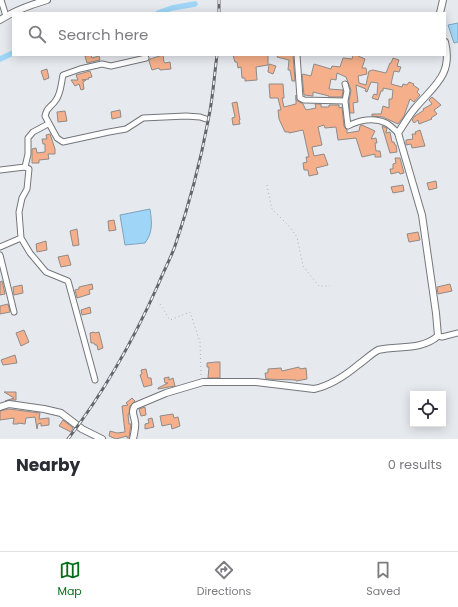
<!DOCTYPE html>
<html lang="en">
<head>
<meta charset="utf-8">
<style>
	:root { --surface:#fff; --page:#f7f7f7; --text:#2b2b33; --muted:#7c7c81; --line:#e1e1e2; --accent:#056c19 }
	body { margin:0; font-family:Poppins,sans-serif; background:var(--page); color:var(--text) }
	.controls { position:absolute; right:12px; bottom:12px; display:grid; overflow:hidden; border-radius:0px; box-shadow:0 2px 10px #0003 }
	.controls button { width:36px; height:36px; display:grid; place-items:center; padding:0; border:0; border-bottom:1px solid var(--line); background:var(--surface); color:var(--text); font:20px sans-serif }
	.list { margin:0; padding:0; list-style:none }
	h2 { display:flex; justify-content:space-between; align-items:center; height:52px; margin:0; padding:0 16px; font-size:17px }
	h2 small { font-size:13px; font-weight:400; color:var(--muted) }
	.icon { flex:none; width:22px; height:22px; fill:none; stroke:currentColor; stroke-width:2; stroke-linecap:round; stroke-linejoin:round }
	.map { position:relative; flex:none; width:458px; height:439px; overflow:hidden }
	.search { position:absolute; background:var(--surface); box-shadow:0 2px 10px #0003; left:12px; right:12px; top:12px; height:44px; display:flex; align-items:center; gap:10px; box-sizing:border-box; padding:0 14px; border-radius:0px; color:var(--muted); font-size:15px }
	.sheet { height:112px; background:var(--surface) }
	nav { display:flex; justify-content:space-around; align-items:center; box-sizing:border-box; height:56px; border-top:1px solid var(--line); background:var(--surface); font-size:11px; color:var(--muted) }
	nav a { display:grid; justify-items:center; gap:2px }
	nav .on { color:var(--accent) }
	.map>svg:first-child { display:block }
	.water { fill:#9fd5f6; stroke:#7ea4bc }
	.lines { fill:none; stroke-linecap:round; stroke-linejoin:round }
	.canal { stroke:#9fd5f6; stroke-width:5.5 }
	.building { fill:#f5af8a; stroke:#908b88 }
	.minor-casing { stroke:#73767a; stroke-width:7 }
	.tertiary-casing { stroke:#73767a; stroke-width:8 }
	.path { stroke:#afb1b5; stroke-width:1; stroke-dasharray:1 3; stroke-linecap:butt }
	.minor { stroke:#fff; stroke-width:5 }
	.tertiary { stroke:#fff; stroke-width:6 }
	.rail-casing { stroke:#656669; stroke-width:3 }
	.rail { stroke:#f3f6fb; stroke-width:1.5; stroke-dasharray:4.5; stroke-linecap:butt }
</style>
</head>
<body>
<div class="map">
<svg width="458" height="439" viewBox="0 0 458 439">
	<rect width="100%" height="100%" fill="#e6e9ee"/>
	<path class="water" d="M 458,23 L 458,42 L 454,43 L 448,25 Z
		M 150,209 C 152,223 153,232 145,243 L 125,245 L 120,215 Z"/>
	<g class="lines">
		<path class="canal" d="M 158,13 L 172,8 L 195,4
			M 0,59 L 13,53"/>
	</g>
	<path class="building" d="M 91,55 L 92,58 L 99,56 L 100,60 L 87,63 L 85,56 Z
		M 163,55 L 164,62 L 165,63 L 170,62 L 171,69 L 160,70 L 159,68 L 152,70 L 149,61 L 150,59 Z
		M 233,55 L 268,55 L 268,65 L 256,67 L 257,80 L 245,81 L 245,78 L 242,78 L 241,67 L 238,68 L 237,62 L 235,62 Z
		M 278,55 L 293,55 L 295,81 L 292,81 L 290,70 L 288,70 L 289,60 L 277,57 Z
		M 353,55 L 358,55 L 358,56 L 365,59 L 362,68 L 366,68 L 367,74 L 358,76 L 359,83 L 366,85 L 369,71 L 373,70 L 386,73 L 390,63 L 391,63 L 393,58 L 399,60 L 397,66 L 401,67 L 399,72 L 394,71 L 391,84 L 402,87 L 403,84 L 407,85 L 409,82 L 414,84 L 413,85 L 419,89 L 417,92 L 420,95 L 414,102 L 410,99 L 404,116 L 398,124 L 383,117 L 372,116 L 372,114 L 381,114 L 383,106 L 389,108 L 389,99 L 392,99 L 393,90 L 383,88 L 383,91 L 381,91 L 378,100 L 372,98 L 374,94 L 377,95 L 378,83 L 371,82 L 367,92 L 365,91 L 366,89 L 356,85 L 358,102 L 353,103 L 354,113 L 350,113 L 349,101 L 351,90 L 346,77 L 337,73 L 336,80 L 331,79 L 329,89 L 343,90 L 342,97 L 329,97 L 329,96 L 313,92 L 313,96 L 304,95 L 302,75 L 303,74 L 311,76 L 314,64 L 331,69 L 332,66 L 340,67 L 343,58 L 352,59 Z
		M 269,64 L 276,66 L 273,74 L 268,72 Z
		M 47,69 L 49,78 L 44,80 L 41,71 Z
		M 90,71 L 92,77 L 88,78 L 89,79 L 82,80 L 86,80 L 83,82 L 84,89 L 81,90 L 79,84 L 75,86 L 71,80 L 78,80 L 76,75 Z
		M 269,84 L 283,84 L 284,98 L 282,98 L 284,107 L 296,104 L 296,95 L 296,100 L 303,104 L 306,110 L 316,108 L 315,104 L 321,104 L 321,107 L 329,107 L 329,105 L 339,105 L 339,108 L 342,107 L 344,126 L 347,130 L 347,133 L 359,131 L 360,126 L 362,125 L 375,131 L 371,139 L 376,138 L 377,143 L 375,143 L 376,151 L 380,151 L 381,157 L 375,157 L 375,154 L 362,157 L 356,138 L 338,140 L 336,127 L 325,128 L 324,125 L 318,127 L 322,145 L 312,147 L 314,156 L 324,154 L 328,165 L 316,168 L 318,174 L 309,176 L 308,170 L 304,170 L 303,163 L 307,162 L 306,157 L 309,157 L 303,130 L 289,133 L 289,132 L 285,132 L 279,119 L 278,110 L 281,110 L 278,98 L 270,98 Z
		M 432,97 L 441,105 L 434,110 L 437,114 L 431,118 L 432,119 L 419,124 L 418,120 L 414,123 L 412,120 L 415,116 L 424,110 L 423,109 L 432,104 L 429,100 Z
		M 237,102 L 240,120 L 239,120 L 240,124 L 233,125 L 232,118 L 235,117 L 232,103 Z
		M 120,110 L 121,117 L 112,119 L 111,112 Z
		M 65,111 L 67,121 L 58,122 L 57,112 Z
		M 382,126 L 387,128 L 386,133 L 390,132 L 392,142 L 394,142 L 395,145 L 396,145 L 397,152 L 390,153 Z
		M 420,130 L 425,146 L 412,148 L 411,144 L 406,145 L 406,140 L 413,139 L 412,134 L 416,134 L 415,132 Z
		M 50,134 L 55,149 L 55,154 L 48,154 L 49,159 L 39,160 L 39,163 L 32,163 L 32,149 L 36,148 L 37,153 L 45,152 L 45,144 L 43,144 L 42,139 L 47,139 L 46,135 Z
		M 395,158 L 400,158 L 404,173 L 400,174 L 399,172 L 391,174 L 390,169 L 393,169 L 393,164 L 396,163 Z
		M 436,181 L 437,188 L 429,190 L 427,183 Z
		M 403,185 L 404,191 L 393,193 L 391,187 Z
		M 114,220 L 116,230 L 109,231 L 108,221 Z
		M 77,229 L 79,245 L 73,246 L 70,231 Z
		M 418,232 L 420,240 L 409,242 L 407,234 Z
		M 46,241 L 47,250 L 37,252 L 36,244 Z
		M 68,255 L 71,265 L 61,267 L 58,257 Z
		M 2,281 L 5,294 L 0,295 L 0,282 Z
		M 92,284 L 93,289 L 89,290 L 90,294 L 77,298 L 75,290 L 79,289 L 79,287 Z
		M 450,284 L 452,291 L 438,294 L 437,287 Z
		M 22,285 L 23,293 L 14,295 L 13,287 Z
		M 8,304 L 10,312 L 0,314 L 0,306 Z
		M 90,307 L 91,313 L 82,315 L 81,310 Z
		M 24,330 L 29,342 L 21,346 L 16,333 Z
		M 94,332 L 95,333 L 99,332 L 103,348 L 98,350 L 97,345 L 95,345 L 94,343 L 91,343 L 90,333 Z
		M 15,355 L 17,363 L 3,365 L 1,360 Z
		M 216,362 L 220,362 L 220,378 L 208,378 L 209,367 L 207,367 L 207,363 Z
		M 299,367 L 300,369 L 306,368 L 307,379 L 296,381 L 296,380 L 266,379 L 265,373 L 268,373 L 268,369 L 281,368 L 282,371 Z
		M 146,369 L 148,378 L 151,378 L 152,385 L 144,387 L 140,375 L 142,374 L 141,370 Z
		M 169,377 L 169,380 L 173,378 L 175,386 L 158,389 L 158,388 L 168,383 L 165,383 L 164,378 Z
		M 4,392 L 16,392 L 16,400 L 9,400 L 5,401 L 14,398 Z
		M 132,398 L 135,401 L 130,406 L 129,414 L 128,414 L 129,424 L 131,424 L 129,438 L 127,438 L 127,436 L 116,439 L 109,436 L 110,431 L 117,433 L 125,432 L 122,406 L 128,405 L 126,403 Z
		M 145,407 L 146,415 L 141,416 L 139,409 Z
		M 9,409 L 40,413 L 39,419 L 49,418 L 49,425 L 41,426 L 41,423 L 38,424 L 37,429 L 35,417 L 26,418 L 25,424 L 18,423 L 18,424 L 13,424 L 14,418 L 0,420 L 0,411 Z
		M 173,414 L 174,418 L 178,417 L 180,426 L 172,429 L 171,424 L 162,426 L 160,416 Z
		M 152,418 L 154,427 L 145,429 L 145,424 L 149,423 L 148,419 Z
		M 63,420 L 73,428 L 71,432 L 59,426 Z"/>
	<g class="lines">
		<g class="minor-casing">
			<path id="minor" d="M 1,0 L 6,16
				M 297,55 L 300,98 L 304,100 L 345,101
				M 146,58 L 111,66 L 102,64 L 80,69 L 63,75 C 61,84 61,93 56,100 C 51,108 47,106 45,116 L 57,138 L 63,142 L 109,132 L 126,129 L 143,118 L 186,116 L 200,117 L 206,119
				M 345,84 L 347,91 L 345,101 L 348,126 C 359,120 374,117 386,123 C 390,125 395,130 398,133
				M 25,167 L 28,154 L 28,138 L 33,132 L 48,124
				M 0,170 L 25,167 L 29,169 L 27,189 L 22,198 L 19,212 L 21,238 L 30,253 L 46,272 L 68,281 L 95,380
				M 0,247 L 21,238
				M 0,255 L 14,312
				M 438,336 L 442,337 L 458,333"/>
		</g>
		<g class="tertiary-casing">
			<path id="tertiary" d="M 440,13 L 443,0
				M 0,20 C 15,10 30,5 47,0
				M 0,407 L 9,404 L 44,409 L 61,413 L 82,429 L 102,439
				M 133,439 C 134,434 136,427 135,422 C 134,415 131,412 135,406 L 166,393 L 203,382 L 256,382 L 314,389 C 329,386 346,375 358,365 C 365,360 371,354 378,350 C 399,345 420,351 438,336 L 436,313 L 422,215 L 398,133 C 404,124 409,115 416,107 C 435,85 453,74 445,42"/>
		</g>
		<path class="path" d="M 267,185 L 272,209 L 289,226 L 297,237 L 303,266 L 319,286 L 330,286
			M 160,304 L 170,320 L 190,312 L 200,342 L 201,376"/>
		<use href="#minor" class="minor"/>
		<use href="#tertiary" class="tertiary"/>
		<g class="rail-casing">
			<path id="rail" d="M 219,13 L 219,0
				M 68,439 C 104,392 134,339 158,285 C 163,272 170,260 175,246 C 189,205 200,164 208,121 C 213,99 214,77 217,55"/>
		</g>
		<use href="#rail" class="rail"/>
	</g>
</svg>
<div class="controls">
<button><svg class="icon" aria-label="locate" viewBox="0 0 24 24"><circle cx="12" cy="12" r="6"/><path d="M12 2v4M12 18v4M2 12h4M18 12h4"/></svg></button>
</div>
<div class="search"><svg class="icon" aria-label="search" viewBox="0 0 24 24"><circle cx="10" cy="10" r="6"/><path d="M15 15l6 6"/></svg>Search here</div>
</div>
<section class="sheet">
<h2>Nearby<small>0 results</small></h2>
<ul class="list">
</ul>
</section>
<nav>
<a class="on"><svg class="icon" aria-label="map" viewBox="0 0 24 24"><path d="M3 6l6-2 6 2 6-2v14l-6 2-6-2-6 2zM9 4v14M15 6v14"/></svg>Map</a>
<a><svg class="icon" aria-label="directions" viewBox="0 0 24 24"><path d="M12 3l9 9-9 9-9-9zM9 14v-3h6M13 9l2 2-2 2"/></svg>Directions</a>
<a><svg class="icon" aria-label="saved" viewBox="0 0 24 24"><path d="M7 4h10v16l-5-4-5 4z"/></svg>Saved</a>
</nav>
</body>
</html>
